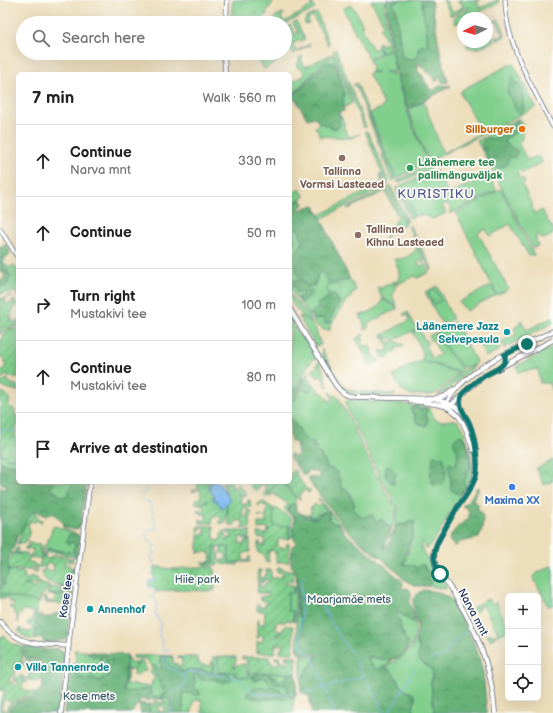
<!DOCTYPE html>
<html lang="en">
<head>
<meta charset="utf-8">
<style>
	:root { --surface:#fff; --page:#f2f2f2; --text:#222; --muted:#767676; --line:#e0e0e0 }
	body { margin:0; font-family:"Balsamiq Sans",sans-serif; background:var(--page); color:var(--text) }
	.controls { position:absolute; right:12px; bottom:12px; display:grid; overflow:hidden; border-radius:6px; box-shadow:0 4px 16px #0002 }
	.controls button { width:36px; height:36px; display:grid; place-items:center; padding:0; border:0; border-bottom:1px solid var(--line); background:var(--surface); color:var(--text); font:20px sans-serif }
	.compass { position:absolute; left:457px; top:12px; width:36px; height:36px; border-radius:50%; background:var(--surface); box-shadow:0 4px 16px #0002; rotate:265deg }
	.stop { position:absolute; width:12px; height:12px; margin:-9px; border:3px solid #0f766e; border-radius:50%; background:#fff }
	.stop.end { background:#0f766e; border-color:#fff; box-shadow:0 1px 4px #0008 }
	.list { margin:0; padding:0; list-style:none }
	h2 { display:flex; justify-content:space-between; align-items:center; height:52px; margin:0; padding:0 16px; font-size:17px }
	h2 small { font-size:13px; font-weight:400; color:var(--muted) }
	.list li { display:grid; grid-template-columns:26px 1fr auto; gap:12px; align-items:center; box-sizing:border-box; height:72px; padding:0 16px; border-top:1px solid var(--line) }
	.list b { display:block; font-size:15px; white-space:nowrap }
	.list p { margin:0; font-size:13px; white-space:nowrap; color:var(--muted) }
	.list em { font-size:13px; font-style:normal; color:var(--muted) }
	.icon { flex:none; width:22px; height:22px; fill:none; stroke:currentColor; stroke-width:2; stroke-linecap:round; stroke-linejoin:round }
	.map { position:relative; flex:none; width:553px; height:713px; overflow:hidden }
	.search { position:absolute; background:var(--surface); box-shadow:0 4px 16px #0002; left:16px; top:16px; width:276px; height:44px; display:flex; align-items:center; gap:10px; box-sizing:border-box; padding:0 14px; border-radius:22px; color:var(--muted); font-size:15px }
	.panel { position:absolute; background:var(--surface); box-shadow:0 4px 16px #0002; left:16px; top:72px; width:276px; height:412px; border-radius:6px }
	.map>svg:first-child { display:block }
	.grass { fill:#81cf8d; stroke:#4e7f76; fill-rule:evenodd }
	.forest { fill:url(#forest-crowns); stroke:#42706b }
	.park { fill:url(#park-crowns); stroke:#4e7f76 }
	.garden { fill:url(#garden-furrows); stroke:#4e7f76 }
	.water { fill:#7cbaef; stroke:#4c74a6 }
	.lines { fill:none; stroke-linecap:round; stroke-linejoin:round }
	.stream { stroke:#7cbaef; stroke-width:1 }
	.tertiary-casing { stroke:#646c7f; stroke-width:5 }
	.secondary-casing { stroke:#646c7f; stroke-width:5.5 }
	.tertiary { stroke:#fff; stroke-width:3.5 }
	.secondary { stroke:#fff; stroke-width:4 }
	.route { stroke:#0f766e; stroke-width:5 }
	.food-dot { fill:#e8710a; stroke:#fdfcf7; stroke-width:1.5 }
	.education-dot { fill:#8d6e63; stroke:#fdfcf7; stroke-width:1.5 }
	.leisure-dot { fill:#2e9e5b; stroke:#fdfcf7; stroke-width:1.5 }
	.culture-dot { fill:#0f9aa8; stroke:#fdfcf7; stroke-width:1.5 }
	.shop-dot { fill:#3f7fe0; stroke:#fdfcf7; stroke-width:1.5 }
	.labels { text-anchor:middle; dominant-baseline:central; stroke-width:3.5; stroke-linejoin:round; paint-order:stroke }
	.food-label { font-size:11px; font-weight:bold; fill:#c56008; stroke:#fdfcf7; text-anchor:end }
	.leisure-label { font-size:11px; font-weight:bold; fill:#27864d; stroke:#fdfcf7; text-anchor:start }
	.education-label { font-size:11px; font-weight:bold; fill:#785e54; stroke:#fdfcf7 }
	.culture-label { font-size:11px; font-weight:bold; fill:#0d838f; stroke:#fdfcf7; text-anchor:start }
	.shop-label { font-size:11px; font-weight:bold; fill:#366cbe; stroke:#fdfcf7 }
	.park-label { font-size:11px; fill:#3a5f6c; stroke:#fdfcf7 }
	.street-label { font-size:11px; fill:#1b2f5e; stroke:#fdfcf7 }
	.quarter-label { font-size:13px; letter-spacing:1px; fill:#53588d; stroke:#fdfcf7 }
</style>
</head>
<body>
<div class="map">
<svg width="553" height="713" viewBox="0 0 553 713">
	<defs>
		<pattern id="forest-crowns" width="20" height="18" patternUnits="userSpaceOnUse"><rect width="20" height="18" fill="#68b278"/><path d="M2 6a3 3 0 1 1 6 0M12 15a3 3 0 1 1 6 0" fill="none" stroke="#559166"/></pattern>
		<pattern id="park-crowns" width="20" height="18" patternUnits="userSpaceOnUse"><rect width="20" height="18" fill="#81cf8d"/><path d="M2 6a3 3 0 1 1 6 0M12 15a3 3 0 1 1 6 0" fill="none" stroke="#69a876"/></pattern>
		<pattern id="garden-furrows" width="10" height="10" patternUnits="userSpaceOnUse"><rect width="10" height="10" fill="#81cf8d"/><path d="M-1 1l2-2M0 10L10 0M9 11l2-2" fill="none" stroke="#69a876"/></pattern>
	</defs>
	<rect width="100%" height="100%" fill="#fdfcf7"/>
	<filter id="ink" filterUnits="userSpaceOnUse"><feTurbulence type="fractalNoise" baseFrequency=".025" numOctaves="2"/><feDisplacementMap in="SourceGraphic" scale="8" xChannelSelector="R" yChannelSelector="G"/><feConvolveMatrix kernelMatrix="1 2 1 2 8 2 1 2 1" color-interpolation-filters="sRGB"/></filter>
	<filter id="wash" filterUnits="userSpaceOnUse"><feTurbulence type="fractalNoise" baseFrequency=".012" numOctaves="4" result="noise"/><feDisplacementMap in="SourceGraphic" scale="16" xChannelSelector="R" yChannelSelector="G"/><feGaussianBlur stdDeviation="0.9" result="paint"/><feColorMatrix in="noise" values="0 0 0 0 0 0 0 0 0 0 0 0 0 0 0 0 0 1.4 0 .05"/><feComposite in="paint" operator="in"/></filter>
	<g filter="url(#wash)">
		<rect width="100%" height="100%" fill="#eddebb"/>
		<path class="grass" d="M 309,0 L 311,0 L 315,9 L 285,24 L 271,23 L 276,16 L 283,13 L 284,14 L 281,16 L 284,22 L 304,11 L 304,10 L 312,6 Z
			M 371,0 L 384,0 L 386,23 L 390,48 L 382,53 L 377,44 L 380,42 L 381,45 L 387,42 L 380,28 L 384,25 Z
			M 386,0 L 431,0 L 441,57 L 448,82 L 442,82 L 440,78 L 437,79 L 437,81 L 436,82 L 430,73 L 427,72 L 418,62 L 417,63 L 419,67 L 417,69 L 419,73 L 423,76 C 424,82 428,85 431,91 C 434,90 438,89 439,85 L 451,86 L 408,109 C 394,74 389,37 386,0 Z
			M 443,0 L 445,0 L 453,12 L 463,7 L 460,1 L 458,2 L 458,0 L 481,0 L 477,2 L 480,8 L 495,1 L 495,0 L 499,0 L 499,3 L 467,18 L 463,18 L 463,27 L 460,22 L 455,24 L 454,19 L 457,15 L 469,9 L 468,7 L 451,16 Z
			M 348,6 L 352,6 L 354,8 L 363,25 L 361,26 L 373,50 L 378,47 L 381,53 L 369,59 L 343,9 Z
			M 317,13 L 329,44 L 328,45 L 313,16 L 308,19 L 309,23 L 305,24 C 303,17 311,15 317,13 Z
			M 498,19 L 502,26 L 505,36 L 498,40 L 495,39 L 494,37 L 497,36 L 498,38 L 504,35 L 496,21 L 491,24 L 492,27 L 489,30 L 494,41 L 477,49 L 476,47 L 472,49 L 471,47 L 468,48 L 466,45 L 471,42 L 487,42 L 487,26 Z
			M 296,21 L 305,39 L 301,41 L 300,40 L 292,44 L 296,51 L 310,44 L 310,45 L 293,54 L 288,44 L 292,42 L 291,40 L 285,43 L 285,40 L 293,36 L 290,30 L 287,32 L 285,28 L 290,25 L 295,34 L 298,33 L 293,23 Z
			M 391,49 L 395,72 L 385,72 L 395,74 C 404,104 415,134 428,162 L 396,179 L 370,113 L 383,107 L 382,105 L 384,104 L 368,73 L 370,72 L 378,72 L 371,72 L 372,66 L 369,60 Z
			M 336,50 L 366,127 L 364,128 L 333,51 Z
			M 272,53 L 277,62 L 264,69 L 261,63 L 259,64 L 258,61 Z
			M 331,54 L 290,97 L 290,83 L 305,75 L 301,68 L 298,69 L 296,65 L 298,62 L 300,65 L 299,60 L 299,58 L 302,56 L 303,58 L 301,59 L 305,67 Z
			M 333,54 L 352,103 L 343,108 L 344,93 L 335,63 L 327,63 L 294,95 L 296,100 L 292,99 L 291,97 Z
			M 513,63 L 536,107 L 430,161 L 423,149 L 408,110 L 424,102 L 443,153 L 482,132 L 460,93 L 463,89 Z
			M 357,83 L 395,180 L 392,181 L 382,156 L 383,155 L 356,86 L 354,86 L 354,84 Z
			M 341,116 L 345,125 L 343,126 L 349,137 L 360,134 L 351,138 L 319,136 L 318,129 L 316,129 L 315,127 C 317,125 321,121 323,120 C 329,117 335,120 341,116 Z
			M 519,118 L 522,124 L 522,140 L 518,142 L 527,160 L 538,156 L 543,162 L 522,173 L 521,170 L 517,172 L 520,179 L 523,178 L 525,182 L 522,184 L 533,207 L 532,208 L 535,214 L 542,210 L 551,227 L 553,226 L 553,234 L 546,238 L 541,239 L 541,237 L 538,234 L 536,235 L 536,240 L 538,246 L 533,248 L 477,141 Z
			M 365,131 L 368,132 L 389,182 L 387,185 Z
			M 429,165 L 431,169 L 398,183 L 397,181 Z
			M 436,170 L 449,194 L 488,175 L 497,190 L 450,214 L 451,212 L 451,207 C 448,204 446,203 442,205 L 446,213 L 433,219 L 423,215 L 415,216 L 400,186 Z
			M 381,174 L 385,186 L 321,219 L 320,215 L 382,183 L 379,175 Z
			M 390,185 L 408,221 L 406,223 L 388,187 Z
			M 398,187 L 414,217 L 410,218 L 396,189 L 396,188 Z
			M 386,188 L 405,224 L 398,228 L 393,233 L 390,231 L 380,248 L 379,247 L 398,217 L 385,191 L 348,209 L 347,208 Z
			M 300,189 L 305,197 L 290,204 L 290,194 Z
			M 501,189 L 534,255 L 529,256 L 510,224 L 490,236 L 485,229 L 478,233 L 508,288 L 507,290 L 497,295 L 456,213 Z
			M 408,226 L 410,226 L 432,268 L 431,271 Z
			M 298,228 L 303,242 L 301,246 L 314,286 L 318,275 L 321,270 L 337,283 L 350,279 L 353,285 L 356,289 L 354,293 L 352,292 L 350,295 L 352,296 L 350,299 L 348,298 L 329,328 L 331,329 L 331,330 L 324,330 L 316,325 L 312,318 L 290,290 L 290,247 L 294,243 L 293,232 Z
			M 417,247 L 424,261 L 422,262 L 421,261 L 418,262 L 420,266 L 425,264 L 429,272 L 418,278 L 414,276 L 396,285 C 396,281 398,280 399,276 C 400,270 396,264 394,259 C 401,261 415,254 417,247 Z
			M 0,258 L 5,258 L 4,259 L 5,261 L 4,262 L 6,265 L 7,265 L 9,268 L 14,265 L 18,271 L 18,297 L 16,292 L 13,292 L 7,293 L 6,292 L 0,294 L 0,286 L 5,286 L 8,284 L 8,279 L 9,280 L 11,277 L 9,272 L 3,266 Z
			M 395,281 L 395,292 L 393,294 L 393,297 L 397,306 L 382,298 L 377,287 L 381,288 Z
			M 437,286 L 453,319 L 442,324 L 425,292 Z
			M 490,286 L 492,287 L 496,295 L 466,311 L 459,302 Z
			M 290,294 L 308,315 L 312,323 C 303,316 290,306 290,294 Z
			M 382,299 L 398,308 L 391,312 L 390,312 L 368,324 L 368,328 L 364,330 L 364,324 L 360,315 L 362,315 C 370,311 381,309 382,299 Z
			M 408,312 L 417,329 L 394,340 L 382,335 L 410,320 L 407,314 L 404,316 L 403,314 Z
			M 290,315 L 292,318 L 292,321 L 294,327 L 299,335 L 305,340 L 316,357 L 309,364 L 299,382 L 303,377 L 306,377 L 308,372 L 310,372 L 307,376 L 310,378 L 309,380 L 312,381 L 320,393 L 322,392 L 324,394 L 329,401 L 333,399 L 329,391 L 334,396 L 337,395 L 348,416 L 374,471 L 383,486 L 384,487 L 384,489 L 393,504 L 394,504 L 392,497 L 385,486 L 375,467 L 362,439 L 361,437 C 356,428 346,411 346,401 L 351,400 L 378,402 L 382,401 L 386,402 L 420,406 L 429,408 C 432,412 432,416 435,419 C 443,425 452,416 459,422 C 463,426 464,433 466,438 C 480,477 468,483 449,514 C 443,525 438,536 430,546 L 428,548 L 425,548 L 422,543 L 421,546 L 425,556 L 446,586 L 446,589 L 429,586 L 431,584 L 430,578 L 428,576 L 429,573 L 427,570 L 424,570 L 425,568 L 424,565 L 420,565 L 418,568 L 416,568 L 412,565 L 407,565 L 404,564 L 406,559 L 405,557 L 407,553 L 409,553 L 408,551 L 407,551 L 408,546 L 409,548 L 411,547 L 411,545 L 409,544 L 412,538 L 415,521 L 414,520 L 406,523 L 404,526 L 403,524 L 395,526 C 396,522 397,511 399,507 L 397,505 C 397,513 391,534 387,540 L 387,545 L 384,548 L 384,541 L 387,537 L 387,535 L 389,532 L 390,527 L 387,525 L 385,526 L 384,521 L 381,519 L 378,523 L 377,523 L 372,514 C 368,514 366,517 363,518 C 359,515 354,512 353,507 L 355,505 C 354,503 353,502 352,500 C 348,493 351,491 342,489 C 340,484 340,480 338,476 C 335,473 330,471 328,468 C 326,466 325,462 323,459 L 321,459 L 320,458 L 322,456 L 320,453 L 316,453 L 315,450 L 312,447 L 315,442 L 312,441 L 310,442 L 302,436 L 299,429 L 290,418 L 290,406 L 291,405 L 291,401 L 296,399 L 296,395 L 303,389 L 309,391 L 312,385 L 308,384 L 305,379 L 302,381 L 300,387 L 291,389 L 290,391 ZM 424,408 L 428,420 L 427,422 L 421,425 L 415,420 L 414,413 L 421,410 ZM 461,435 L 466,440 L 471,466 L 468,470 L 466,478 L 464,481 L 458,494 L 453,491 C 451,481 448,475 452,465 L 456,465 C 458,455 458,446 461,435 Z
			M 301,316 L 314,325 L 321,345 L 318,346 L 315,345 L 299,317 Z
			M 553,317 L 553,323 L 504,348 L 501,342 L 515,335 L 516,332 L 514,328 L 518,325 L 521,320 L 527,330 Z
			M 455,322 L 477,363 L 476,364 L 463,368 L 451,354 L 435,333 Z
			M 419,328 L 425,341 L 427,340 L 428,343 L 425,345 L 432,359 L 440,355 L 433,340 L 431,341 L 429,339 L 430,338 L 429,336 L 434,333 L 462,369 L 459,372 L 422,360 L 423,352 L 413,333 L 414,331 Z
			M 362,335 L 364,335 L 362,336 L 364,340 L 362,341 L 363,345 L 365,346 L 369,345 L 376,360 L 379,359 L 380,361 L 379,362 L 372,366 L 370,365 L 356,338 Z
			M 382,336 L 387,338 L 388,341 L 390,341 L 391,343 L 395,341 L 404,345 L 395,349 L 396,351 C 392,354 387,359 383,358 L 380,351 L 382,350 L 383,352 L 389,349 Z
			M 492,343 C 497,343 498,346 500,350 L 486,357 L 485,356 L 479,344 L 485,346 Z
			M 553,347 L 553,395 L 549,383 L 540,383 L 538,369 L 518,372 L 517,366 Z
			M 322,349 L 338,379 C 340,383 343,386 347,389 C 356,393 384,393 395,394 L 395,396 C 383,396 352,396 343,389 C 337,385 333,375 329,369 C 326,362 320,357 322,349 Z
			M 319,361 L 325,374 L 325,380 L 328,386 L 327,387 L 321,375 L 318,378 L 317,377 C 315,374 312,374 313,370 L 314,368 L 315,370 L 317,369 L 317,367 L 316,366 Z
			M 423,361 L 459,373 L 436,393 L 432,395 L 409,395 L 403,391 L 400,388 L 393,376 C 400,371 415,362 423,361 Z
			M 473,366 L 475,366 C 470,371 465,375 460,379 C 452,385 447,393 437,395 L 464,370 Z
			M 8,379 L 8,382 L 17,386 L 18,391 L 2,387 L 2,385 L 0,386 L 0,382 Z
			M 0,451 L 1,455 L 5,455 L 6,458 L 18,459 L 18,465 L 4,464 L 0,460 Z
			M 55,482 L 74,482 L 72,483 L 68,496 L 62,498 L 55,491 L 50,490 L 49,489 Z
			M 279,482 L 282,482 L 295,497 L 296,510 C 300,515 307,514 312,517 L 326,510 L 318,499 L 319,498 L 340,524 L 337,523 L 334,524 L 329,519 L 329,513 L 328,511 L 320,515 L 317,518 C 308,519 296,515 294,505 L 293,504 L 291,505 L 288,510 L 288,512 L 295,516 L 296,522 L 294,522 L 293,517 L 284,509 L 288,504 L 272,493 L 270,497 L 268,496 L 271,490 Z
			M 273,508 L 275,509 L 276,508 L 291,518 L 291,528 L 293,529 L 293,527 L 294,537 L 290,537 L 290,539 L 289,526 L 273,526 Z
			M 55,526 L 72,532 L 68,536 L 68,539 L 75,544 L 75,546 L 73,548 L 74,553 L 47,548 L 45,548 L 45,549 L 42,549 L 43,546 L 46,545 L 53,527 Z
			M 214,547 L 229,547 L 229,562 L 240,562 L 238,563 L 238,565 L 221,564 L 220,560 L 226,560 L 226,554 L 221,553 L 221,547 L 217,547 L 217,550 L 219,554 L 218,565 L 207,565 L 207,563 L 207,565 L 203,565 L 202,562 L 214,562 Z
			M 553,565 L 553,605 L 550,606 L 548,606 L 533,577 L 535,574 Z
			M 296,577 L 298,578 L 297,598 L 301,599 L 300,601 L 298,602 L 299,615 L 301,618 L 300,640 L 301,644 L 299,646 C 299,650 300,653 304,655 L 301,655 L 298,653 L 297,647 Z
			M 293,585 L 295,586 L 295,622 L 293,622 L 293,611 L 288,611 L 288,593 L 293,592 Z
			M 0,593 L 18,598 L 38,601 L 36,624 L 38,627 L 36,628 L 35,636 L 37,639 L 36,640 C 27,639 23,637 18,630 L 21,628 L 21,631 L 32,632 L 33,628 L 34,627 L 34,626 L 28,625 L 28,621 L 31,622 L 32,620 L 33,620 L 33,615 L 35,615 L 35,612 L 22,610 L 21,613 L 23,614 L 20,614 L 18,619 L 18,623 L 17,622 L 17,614 L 14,614 L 14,610 L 11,609 L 9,606 L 13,607 L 14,603 L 9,602 L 9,598 L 0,598 Z
			M 487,599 L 489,600 L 492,604 L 496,602 L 506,623 L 508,622 L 508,630 L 490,640 L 487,635 L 491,633 L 492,636 L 498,633 L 483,605 L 478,608 L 479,610 L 475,612 L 473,609 L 473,607 Z
			M 397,612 L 398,612 L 400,614 L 413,622 L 415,621 C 417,633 415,643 406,652 L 408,644 L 401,629 L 400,622 L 396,614 Z
			M 416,639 L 419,648 L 418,658 L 425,665 L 432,669 L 433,674 L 431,682 L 434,713 L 415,713 L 413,708 L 415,701 L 415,697 L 413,694 L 403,689 L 394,674 L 386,667 C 397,658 412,654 416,639 Z
			M 74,650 L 95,652 L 88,652 L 89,655 L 92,655 L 93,657 L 97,656 L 102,658 L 102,656 L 105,655 L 106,660 L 105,662 L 110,660 L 110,659 L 111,659 L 112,665 L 111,666 L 107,666 L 108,677 L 103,678 L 101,680 L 101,682 L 96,680 L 95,678 L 88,678 L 86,679 L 79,677 L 77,669 L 77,664 L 75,664 L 76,656 Z
			M 135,655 L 136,656 L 155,655 L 173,656 L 161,656 L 160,663 L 162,668 L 157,669 L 155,665 L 153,666 L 164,692 L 166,694 L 161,696 L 162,698 L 155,697 L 148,700 L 145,700 L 148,698 L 148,697 L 149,695 L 152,695 L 151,693 L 149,693 L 150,691 L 124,692 L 127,657 L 129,657 L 129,663 L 135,663 L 134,669 L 128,669 L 127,678 L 128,679 L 126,680 L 126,684 L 151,687 L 152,681 L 155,679 L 150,671 L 152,669 L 147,659 L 133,658 L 133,656 Z
			M 213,656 L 217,659 L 217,656 L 219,656 L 219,672 L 234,672 L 234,676 L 249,678 L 249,672 L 258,672 L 255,676 L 254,675 L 252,676 L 252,677 L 257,681 L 257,678 L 263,677 C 269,682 278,687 287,683 L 288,683 C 287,687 286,690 289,693 L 288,694 L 282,693 L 280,689 L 270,686 L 269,689 L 268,690 L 264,687 L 262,687 L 259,689 C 254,688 251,690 247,694 L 247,696 L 293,696 L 296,693 L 296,677 L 286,677 L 287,678 L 286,680 L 279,682 L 273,677 L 269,676 L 269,673 L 296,673 L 295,657 L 285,657 L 285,656 L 295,656 L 296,657 L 296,696 L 294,698 L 293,713 L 202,713 L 202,700 L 194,700 L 193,703 L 192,713 L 183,713 L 183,692 L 200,695 L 199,690 L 197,690 L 194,687 C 196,681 193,676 197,670 L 198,677 C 202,681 206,682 210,678 L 214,679 L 214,680 L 220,681 L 224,680 L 229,682 L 231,676 C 223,672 217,675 208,674 L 208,671 L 213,672 Z
			M 303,656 L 317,656 L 314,660 L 315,663 C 310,664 305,673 304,678 L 301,679 L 301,659 Z
			M 367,657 L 392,661 L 385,666 L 376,670 Z
			M 138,660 L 142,661 L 146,670 L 145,671 L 143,671 L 140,667 L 142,671 L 137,676 L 134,676 L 135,665 L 140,665 L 135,663 L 138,663 Z"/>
		<path class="forest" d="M 386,0 L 400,0 L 393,3 L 396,10 L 402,57 L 410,59 L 417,58 L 418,48 L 421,45 L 427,46 L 427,34 L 421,0 L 431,0 L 441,57 L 448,82 L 442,82 L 440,78 L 437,79 L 437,81 L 436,82 L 430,73 L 427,72 L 418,62 L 417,63 L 419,67 L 417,69 L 419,73 L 423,76 C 424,82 428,85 431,91 C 434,90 438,89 439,85 L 451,86 L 408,109 C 394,74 389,37 386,0 Z
			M 327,63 L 335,63 L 344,93 L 343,104 L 344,111 L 339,112 L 340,125 L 336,129 L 318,122 L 315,117 L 307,119 L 294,96 Z
			M 512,76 L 522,89 L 524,110 L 521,113 L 518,114 L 507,92 Z
			M 518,120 L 519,124 L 515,126 L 515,133 L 505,139 L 505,143 L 518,151 L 515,157 L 509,158 L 507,165 L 499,169 L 492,166 L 487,157 L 485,150 L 483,150 L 482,144 L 484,139 L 489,138 L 496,139 L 496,134 C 500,132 506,131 508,128 C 513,124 511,122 518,120 Z
			M 301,199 L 304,204 L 299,208 L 300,210 L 307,207 L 315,206 L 350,279 L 337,283 L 328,282 L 321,270 L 318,275 L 314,286 L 307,286 L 313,292 L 303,303 L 297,298 L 302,297 L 302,292 L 296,292 L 295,286 L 292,286 L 291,291 L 290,289 L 290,278 L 292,280 L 299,280 L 307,286 L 298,276 L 292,255 L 301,246 L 303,242 L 298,228 L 293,232 L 294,243 L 290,247 L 290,205 L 293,205 L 295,202 Z
			M 4,244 L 6,244 L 9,249 L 10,252 L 8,256 L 3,259 L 1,258 L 0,259 C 1,261 2,263 3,265 C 5,270 9,271 11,277 L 8,279 L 8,284 L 5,286 L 1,286 L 0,280 L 2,280 L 5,276 L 3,272 L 0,273 L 0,246 L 3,246 Z
			M 330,296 L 336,296 L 340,302 L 331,317 L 331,322 L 325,324 L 323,318 L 314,320 L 311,315 L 313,311 L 318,308 L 317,304 Z
			M 303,379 L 305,379 L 308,384 L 312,385 L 312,387 L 309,392 L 303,389 C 299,392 296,395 296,399 L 291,401 L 291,405 L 290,406 L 290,391 L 291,389 L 296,388 L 298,386 L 300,386 L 300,383 Z
			M 416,406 L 421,410 L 424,408 L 427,409 L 427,411 L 425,414 L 428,419 L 427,425 L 423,426 L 415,420 L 415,414 L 412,413 L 411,409 L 411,408 Z
			M 290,417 L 299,429 L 302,436 L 310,442 L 312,441 L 315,442 L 312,447 L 317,446 L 317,449 L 315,450 L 316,453 L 320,453 L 322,456 L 321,459 L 324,460 L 328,469 L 333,469 L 337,472 L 339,479 L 341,482 L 341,487 L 343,489 L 345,488 C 352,492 349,494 352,499 C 354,504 356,502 353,508 L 359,515 L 363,518 L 368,515 L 372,514 L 377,523 L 379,522 L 380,519 L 384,521 L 385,526 L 387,525 L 390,527 C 391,532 387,533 387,538 L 384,541 L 385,544 L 384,546 L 384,548 L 386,547 L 387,549 C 388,545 393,541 390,536 L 394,532 L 395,526 L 402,524 L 404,525 C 407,523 412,520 415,521 L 413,528 L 413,532 L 412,532 L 412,538 L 409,543 L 405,557 L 406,558 L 404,564 L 407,565 C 410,563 414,565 416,568 L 418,568 L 420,565 L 422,564 L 425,567 L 424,570 L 427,570 L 429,573 L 428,576 L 430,578 L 431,584 L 429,586 L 416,586 L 408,582 L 402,578 L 399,573 L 389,566 L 382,558 L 377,556 L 369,549 L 363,545 L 346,529 L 308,480 L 308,478 L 315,477 L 319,479 L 320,479 L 320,477 L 317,472 L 309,470 L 307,472 L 307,474 L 304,476 L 290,458 L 290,454 L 292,454 L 295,458 L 296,458 L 296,456 L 298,454 L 296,443 L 291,441 L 290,436 Z
			M 461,435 L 466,440 L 471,466 L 468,470 L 466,478 L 464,481 L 466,487 L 460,494 L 458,494 L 451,490 C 451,481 450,473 448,465 L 449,464 L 451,463 L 452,465 L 456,465 C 456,462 458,458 458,455 C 458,447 447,441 461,435 Z
			M 435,454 L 438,457 L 443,457 C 447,466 449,489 433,485 C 430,480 429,471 433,467 L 432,466 L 433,457 Z
			M 0,460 L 4,464 L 18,465 L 18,482 L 55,482 L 50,489 L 50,490 C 55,491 58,494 62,497 L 68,495 L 72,483 L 74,482 L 87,482 L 80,527 L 75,530 L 63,527 L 64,524 L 55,515 L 55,512 L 46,516 L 36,511 L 32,512 L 21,534 L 19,534 L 17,537 L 14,547 L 8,558 L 9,571 L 8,577 L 4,582 L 5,584 L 0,587 L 0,526 L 1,523 L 0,517 L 0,486 L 2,489 L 7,487 L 7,486 L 5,484 L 3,485 L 0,483 Z
			M 386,466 L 390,466 C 392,471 396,470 396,476 L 394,477 L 394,484 L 393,484 C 390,482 385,477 385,473 L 386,473 L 385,467 Z
			M 477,487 L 478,487 L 478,490 L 472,502 L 473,503 L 475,501 L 478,504 L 478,510 L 479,511 L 481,511 C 485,520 482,530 479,538 L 460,542 L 456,546 L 454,546 L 449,540 C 452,530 461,524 469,518 L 469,511 L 465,507 L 463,507 L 463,505 L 470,499 Z
			M 294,504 C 296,514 307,520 317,518 L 320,515 L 328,511 L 329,513 L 329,519 L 333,523 L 336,523 L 340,524 L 345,533 L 386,567 L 403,582 L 403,584 L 402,588 L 405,589 L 408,588 C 413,592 411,598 409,603 L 412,609 L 415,621 L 410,621 C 407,617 402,616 398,612 L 396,613 L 400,622 L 401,629 L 408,644 L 406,652 C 392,664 385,659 368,656 L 367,657 L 376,670 L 385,666 L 394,674 L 403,689 L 413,694 L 415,697 L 415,701 L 413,708 L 415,713 L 310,713 L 312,709 L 310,705 L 310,697 L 301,692 L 301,679 L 304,678 L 305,673 L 307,671 C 308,668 311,663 315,662 L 314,660 L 317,657 L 317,654 C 308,653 299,658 299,646 L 301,644 C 299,636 302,626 301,618 L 299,615 L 297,603 L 300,601 L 301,599 L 300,598 L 297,599 L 297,598 L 298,578 L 296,576 L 295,572 L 291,565 L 292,546 L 296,544 C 296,542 294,540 294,538 C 292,534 293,526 294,522 L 296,521 L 295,516 L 289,513 L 288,510 L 290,505 Z
			M 72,532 L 77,534 L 80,537 L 78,556 L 76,557 L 74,557 L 74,551 L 73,549 L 75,546 L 75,544 L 72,542 L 70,544 L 67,543 L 66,541 L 68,538 L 69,534 Z
			M 72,567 L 75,567 L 76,568 L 74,589 L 66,589 L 60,587 L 60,586 L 61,586 L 65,583 L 70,584 Z
			M 424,590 L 438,592 L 452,600 L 476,647 L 483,672 L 487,713 L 434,713 L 431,682 L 433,674 L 432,669 L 420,661 L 418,658 L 419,648 L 416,639 L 418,627 L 413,605 L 413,599 L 418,593 Z
			M 69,592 L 72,592 C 74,601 70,612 69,621 C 68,627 69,632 67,638 C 59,643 52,642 43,642 L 42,637 L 37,639 L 35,636 L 36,629 L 38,627 L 36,624 L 37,617 L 41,614 L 45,618 C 47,616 50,617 52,616 L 53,614 L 57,614 L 59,612 L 64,610 L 65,595 Z
			M 23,646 L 48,650 L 57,648 L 64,652 L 65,655 L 65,660 L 63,661 L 62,673 L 63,674 L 59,713 L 9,713 C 13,701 23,698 35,699 C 36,693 36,691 42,689 L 43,680 L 40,671 C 46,658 34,659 25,658 L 23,653 Z
			M 88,652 L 127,655 L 124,692 L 151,689 L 149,693 L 152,693 L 152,696 L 149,695 L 148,697 L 148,698 L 143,700 L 141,699 L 139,700 L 140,704 L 142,703 L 146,705 L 149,704 L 150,709 L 149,713 L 140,713 L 141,712 L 140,710 L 140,706 L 139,705 L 136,705 L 134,710 L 131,713 L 64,713 L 69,673 L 71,670 L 71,666 L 73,664 L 77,663 L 77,671 L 79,677 L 83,678 L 86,679 L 87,678 L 95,678 L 96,680 L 99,680 L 101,681 L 102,678 L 109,677 L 109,675 L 107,672 L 107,666 L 109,665 L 111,666 L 112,665 L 111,659 L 110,659 L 110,660 L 106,663 L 105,655 L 102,656 L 101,660 L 100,660 L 98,656 L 93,657 L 92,655 L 87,654 Z
			M 161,656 L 166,657 L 167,662 L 178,669 L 184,672 L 184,670 L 186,668 L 197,670 C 193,676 196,681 194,687 L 197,690 L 200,691 L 200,693 L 201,695 L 196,695 L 183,692 L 183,713 L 171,713 L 172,701 L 171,699 L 162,698 L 161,694 L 165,695 L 166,694 L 163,691 L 162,688 L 152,667 L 153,666 L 156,665 L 157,666 L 157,669 L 162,668 L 160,663 Z
			M 198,670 L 208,671 L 208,674 L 210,674 L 226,673 L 231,676 L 232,679 L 228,682 L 224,680 L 224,683 L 222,683 C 221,682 212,679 210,679 C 207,682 202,680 198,677 Z
			M 258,672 L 261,672 L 264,674 L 265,673 L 269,673 L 269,676 L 276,677 L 279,682 L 282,679 L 286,680 L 287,678 L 287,675 L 290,674 L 294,674 C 298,680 297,692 293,698 L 288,697 L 284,699 L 280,698 L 267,700 L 266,698 L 261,700 L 257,698 L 254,700 L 252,697 L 247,696 L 247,694 L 249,691 L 253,690 L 254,688 L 259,689 L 263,687 L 268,690 L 269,689 L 269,686 C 273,687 276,689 280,689 L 282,693 L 289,693 L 286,688 L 287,683 L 284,685 L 274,684 L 269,682 L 263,677 L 259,679 L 258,678 L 257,681 L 254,681 L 252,678 L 252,676 L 255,676 Z"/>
		<path class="park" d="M 233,0 L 274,0 L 266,13 L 268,15 L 265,14 L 260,23 L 248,22 L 246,23 C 243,21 235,23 230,23 Z
			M 327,284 L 341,286 L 341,292 L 327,294 Z
			M 435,289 L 441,301 L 434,304 L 428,293 Z
			M 553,460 L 553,481 L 544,485 L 536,469 Z
			M 154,567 L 162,567 L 164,568 L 172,569 L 196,567 L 213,567 L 214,568 L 215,571 L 215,590 L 212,591 L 172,590 L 155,592 L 155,588 L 149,587 L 148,586 L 149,581 L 155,580 L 153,575 Z"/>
		<path class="garden" d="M 12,295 L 5,298 L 6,304 L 11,303 L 12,304 L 13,303 L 12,300 L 14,300 L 17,304 L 10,316 L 10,317 L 11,316 L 12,322 L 18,321 L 18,328 C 10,325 5,327 0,335 L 0,297 L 1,299 Z
			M 10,328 L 18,330 L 18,378 L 8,377 L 8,374 L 3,378 L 0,377 L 0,370 L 4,371 C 6,365 6,360 0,356 C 0,346 0,333 10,328 Z
			M 0,392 C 6,392 8,396 10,401 L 9,403 L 10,408 L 13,408 L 15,412 L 14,414 L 17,416 L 15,419 L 18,421 C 18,426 15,430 15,433 C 15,438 18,442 18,447 L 16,446 L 17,447 L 16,450 L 16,453 L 18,455 L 18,459 L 6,458 L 5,455 L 1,455 Z
			M 295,470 L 297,472 L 296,474 L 307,490 L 309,489 L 311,491 L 308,493 L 305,490 L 299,495 L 300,500 L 296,497 L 283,482 L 290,482 L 290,474 Z
			M 199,482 L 210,482 L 211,483 L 208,485 L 214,496 L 213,497 L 214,497 L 213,500 L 216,499 L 220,505 L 224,506 L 228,503 C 228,495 225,489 222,482 L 231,482 L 233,488 L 237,487 L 239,484 L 241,489 L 243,489 L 247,494 L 238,494 L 238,496 L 247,496 L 241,496 L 241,504 L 248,504 L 248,501 L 247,500 L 250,500 L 251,507 L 248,507 L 248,509 L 243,509 L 242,516 L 247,517 L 247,511 L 251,511 L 250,528 L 241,528 L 243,525 L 243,521 L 235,521 L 235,525 L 229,525 L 227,506 L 226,523 L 219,523 L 219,521 L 221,521 L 221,516 L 213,517 L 212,523 L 200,523 L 200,519 L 201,519 L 201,521 L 206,520 L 206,514 L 201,514 L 200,512 L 198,513 L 197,510 L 199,509 L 199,511 L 204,510 L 203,505 L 200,505 L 200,504 L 208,501 L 207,500 L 196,504 L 195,500 L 201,497 L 200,489 L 192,492 L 192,491 L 197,489 Z
			M 253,482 L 279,482 L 271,490 L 267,497 L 264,495 L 267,489 L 266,488 L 267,487 L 262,484 L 257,491 L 251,487 L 250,484 Z
			M 260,502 L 264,502 L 273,508 L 274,526 L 289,526 L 289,539 L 278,539 L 278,546 L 279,548 L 284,548 L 285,547 L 287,546 L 287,543 L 289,544 L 289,562 L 276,562 L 276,554 L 275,554 L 275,551 L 271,550 L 270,552 L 268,552 L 269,562 L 265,562 L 265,556 L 262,555 L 261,553 L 258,553 L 258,542 L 260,542 L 260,545 L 265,545 L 265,538 L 258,538 L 258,533 L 267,534 L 267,531 L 269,531 L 268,528 L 258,529 L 258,523 L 266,523 L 266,516 L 258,516 L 266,516 L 267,513 L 266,512 L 267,512 L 268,508 L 262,504 L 260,506 L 258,506 L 258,504 Z
			M 315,504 L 318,507 L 321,505 L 326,510 L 314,517 L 308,515 L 311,514 L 311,510 L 310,508 L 313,507 Z
			M 36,511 L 35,514 L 37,515 L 38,518 L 42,520 L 41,523 L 36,520 L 35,522 L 30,521 L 28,527 L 30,528 L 29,530 L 30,531 L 27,540 L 28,541 L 25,541 L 24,544 L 19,542 L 19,544 L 17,544 L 26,522 L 32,512 Z
			M 198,526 L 214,526 L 214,538 L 215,538 L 216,540 L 218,540 L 218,541 L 221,539 L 221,534 L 222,535 L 223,531 L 225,531 L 226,541 L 228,541 L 228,538 L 232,538 L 231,534 L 227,533 L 227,531 L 250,531 L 250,537 L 247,537 L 246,538 L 247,539 L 250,539 L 250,541 L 243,539 L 243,537 L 239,537 L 240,544 L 245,544 L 245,541 L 250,541 L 250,552 L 243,553 L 243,560 L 247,561 L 250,556 L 250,562 L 229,562 L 229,547 L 214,547 L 214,562 L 207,562 L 211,561 L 210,553 L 208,553 L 208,552 L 199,552 L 198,554 L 198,534 L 204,534 L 206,528 L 201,528 L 201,530 L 198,531 Z
			M 28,543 L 41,544 L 39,549 L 41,549 L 40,556 L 41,556 L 43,549 L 42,558 L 43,558 L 45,551 L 46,551 L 47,549 L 74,553 L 74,557 L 60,554 L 60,553 L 46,552 L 45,558 L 50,559 L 51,556 L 59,556 L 73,559 L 73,562 L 64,561 L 64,564 L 70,565 L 69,569 L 72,569 L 70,584 L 66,583 L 65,584 C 56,588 42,581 41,570 L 43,572 L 44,569 L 54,571 L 53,564 L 47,563 L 46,567 L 39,567 L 41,559 L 31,557 L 30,559 L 30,558 L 29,558 L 28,562 L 34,563 L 35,566 L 38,566 L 37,569 L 31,567 L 29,569 L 37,571 L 37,572 L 23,569 L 22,573 L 25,574 L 24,578 L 29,579 L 30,576 L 37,578 L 38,582 L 41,582 L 41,583 C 36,584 27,583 24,585 L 24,586 L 26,585 L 31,586 L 33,589 L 35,588 L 36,586 C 40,584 43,584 48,585 L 44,594 L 43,595 L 39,595 L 39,597 L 47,598 L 47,601 L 55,602 L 55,596 L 46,594 L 58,596 L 65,595 L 64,604 L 46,603 L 46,601 L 45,601 L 45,598 L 40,598 L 40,602 L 18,598 L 0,593 L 0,587 L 5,584 L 4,581 L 8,577 L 9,571 L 17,570 L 17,573 L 20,572 L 20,569 L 9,571 L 8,560 L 13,553 L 22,555 L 14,552 L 16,548 L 18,548 L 17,552 L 27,553 L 27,556 L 30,557 L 31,553 L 33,554 L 34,551 L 31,550 L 31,548 L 28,547 L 28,550 L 25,549 L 25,547 L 28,547 Z
			M 278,568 L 282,568 L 283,570 L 293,570 L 293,582 L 289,581 L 284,581 L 284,584 L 293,585 L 293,593 L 288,593 L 288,611 L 293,611 L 293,621 L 289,621 L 289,620 L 287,619 L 286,622 L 276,622 L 276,630 L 281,631 L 281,634 L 276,634 L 276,636 L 278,637 L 279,635 L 281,635 L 282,630 L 284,630 L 284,626 L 293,626 L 293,653 L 280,653 L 280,650 L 282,650 L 282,643 L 280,643 L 279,645 L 275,645 L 275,653 L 257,653 L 257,642 L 263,642 L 263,635 L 259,635 L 259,638 L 257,638 L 257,619 L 259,619 L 259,621 L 258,622 L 258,625 L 259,623 L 259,624 L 264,624 L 265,614 L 265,611 L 257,611 L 257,605 L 259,605 L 260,607 L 264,607 L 265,604 L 267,604 L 267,601 L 263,601 L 262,600 L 260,600 L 260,597 L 268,596 L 268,593 L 257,593 L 258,582 L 260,583 L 260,586 L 261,587 L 265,586 L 265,583 L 269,583 L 268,580 L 263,580 L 263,583 L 261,582 L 262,581 L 257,581 L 258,570 L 261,570 L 261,572 L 259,573 L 260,578 L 265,578 L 265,575 L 267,575 L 267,572 L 266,572 L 266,570 L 271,570 L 271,578 C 274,579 277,577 281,577 L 282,575 L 283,575 L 283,572 L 277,572 L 277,569 Z
			M 49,586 L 65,591 L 65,593 C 59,595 52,596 47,592 Z
			M 4,636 L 12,644 L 21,646 L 23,665 L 22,665 L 21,662 L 14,663 L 15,676 L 10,676 L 10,680 L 8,680 L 8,682 L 14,683 L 14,686 L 17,686 L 18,681 L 12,680 L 13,679 C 18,679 18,676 23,675 L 22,678 L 29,678 L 29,673 L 35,674 L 40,671 L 43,680 L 38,681 L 22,679 L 22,680 L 27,682 L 26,683 L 23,683 L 22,689 L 25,690 L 25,691 L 35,692 L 34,697 C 21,696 13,700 8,711 L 5,711 L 11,702 L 4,699 L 1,709 L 4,710 L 2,713 L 0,713 L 0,701 L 4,696 L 4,689 L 0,691 L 0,637 Z
			M 166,657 L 173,657 L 173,663 L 178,664 L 178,667 L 181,667 L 182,661 L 183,661 L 183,660 L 181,660 L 180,658 L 178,659 L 178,657 L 197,657 L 197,662 L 200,663 L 200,665 L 207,665 L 207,666 L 211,666 L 211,662 L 213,662 L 213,672 C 205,671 192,667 185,670 L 184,672 C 180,671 178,668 173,668 L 167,662 Z
			M 218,657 L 236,657 L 236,662 L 234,663 L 234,668 L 236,667 L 236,665 L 246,664 L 246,667 L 249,667 L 249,664 L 247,664 L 246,659 L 242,659 L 242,657 L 259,657 L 259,660 L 260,657 L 269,657 L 269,660 L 271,661 L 271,664 L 277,664 L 277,665 L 279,665 L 278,659 L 275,659 L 275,657 L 280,657 L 280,662 L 282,662 L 282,660 L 282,662 L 284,662 L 284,663 L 286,663 L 286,665 L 288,665 L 288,659 L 286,659 L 285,657 L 296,657 L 296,673 L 249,673 L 249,670 L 247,670 L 247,673 L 249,673 L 249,678 L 236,676 L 235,672 L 218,672 Z
			M 26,660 C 34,660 45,660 38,671 L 34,672 L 26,669 L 25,662 Z
			M 155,697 L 171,699 L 169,713 L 151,713 L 148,703 C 157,706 155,704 160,712 L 165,711 L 165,708 L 163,706 L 159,706 L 159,708 L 154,703 L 154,701 L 157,701 L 157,702 L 164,703 L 164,701 L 163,701 L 163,699 L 154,699 L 148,700 Z"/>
		<path class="water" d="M 210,482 L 218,482 L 222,487 L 225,493 L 227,494 L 228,498 L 229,498 L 229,502 L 225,505 L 224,507 L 221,507 L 216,499 L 214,502 L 213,500 L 215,497 L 209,488 L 209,486 L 211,484 Z"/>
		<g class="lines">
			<path class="stream" d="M 0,431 L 7,430 L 15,432
				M 17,432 L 18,431
				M 141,496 L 146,489 L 144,484 L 141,482
				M 143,499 L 146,502 L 149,502 L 154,515 L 154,520 L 157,528 L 156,529 L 149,529 L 146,533 C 147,536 147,541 151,543 L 153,542 L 154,544 L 154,547 L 151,551 L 152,552 L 155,552 L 155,554 C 153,557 150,556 151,560 L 154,561 L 153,564 L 154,568 L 153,575 L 155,580 L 149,581 L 148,586 L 149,587 L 155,588 L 156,590 L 153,597 L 153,599 L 156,601 C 157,605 156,609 155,613 L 159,621 L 162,624 L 159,628 L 159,635 L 162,641 L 162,646 L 164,652
				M 304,576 L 301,582 L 302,613 L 301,620 L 301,645 L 305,651 L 310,654
				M 322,606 L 338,634 L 351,652
				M 164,652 L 167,650 L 170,650
				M 164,656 L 169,669 L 172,668 L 186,678 L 185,683 L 186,685 L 185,687 L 178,689
				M 312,656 L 328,695
				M 431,659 C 436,657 442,658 446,653 C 453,646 457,634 468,632
				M 182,675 L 188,671 L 192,671 L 210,674 L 232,677 L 240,679 L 254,694 L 293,695
				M 366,679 L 378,700 L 384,713
				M 302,693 L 323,688 C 327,686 328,688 332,686 C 343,682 354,679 364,676 L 354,658
				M 329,698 L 335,713
				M 171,713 L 172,707 L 172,693 L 175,690
				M 388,713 L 415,669"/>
		</g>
	</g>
	<g filter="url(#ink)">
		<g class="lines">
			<g class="tertiary-casing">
				<path id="tertiary" d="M 505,0 C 506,46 533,87 553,127
					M 0,229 L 18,258"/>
			</g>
			<g class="secondary-casing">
				<path id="secondary" d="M 226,23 L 227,0
					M 224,53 L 225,74
					M 290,309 L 333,381 C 336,386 339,391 345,394 C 352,398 361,397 369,397 C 379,398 389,398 399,398 C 420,399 439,396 457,408 C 468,416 471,427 474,439 C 476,449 478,462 476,472 C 474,485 465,496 458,507 C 453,514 448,522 444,530 C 440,538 434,546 434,555 C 433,569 446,581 453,592 C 459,603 466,614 472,626 C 485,654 493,682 495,713
					M 461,396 L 460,404 L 463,412
					M 436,398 L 445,396 L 454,389
					M 410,401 C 421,402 434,403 445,406 C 463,413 468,434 473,450
					M 444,406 C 449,399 453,392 459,386 C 484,360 521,347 553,331
					M 448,408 L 468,389 L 484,376 L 553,340
					M 0,622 C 5,627 10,634 17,637 C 32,646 52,644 69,646
					M 61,713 L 70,632 L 90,482"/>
			</g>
			<use href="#tertiary" class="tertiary"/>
			<use href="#secondary" class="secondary"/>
		</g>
	</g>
	<g class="lines" filter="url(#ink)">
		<path class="route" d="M 440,574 C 437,568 434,563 434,557 C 434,548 438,541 442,534 C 447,525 452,516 457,508 C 464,498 472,488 476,476 C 479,464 475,437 470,425 C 467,416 457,407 461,397 C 463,391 480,378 486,375 C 492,371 502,369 505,361 C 506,358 505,357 504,355 L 527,344"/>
	</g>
	<circle class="food-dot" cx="522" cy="129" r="4"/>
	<g class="education-dot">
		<circle cx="342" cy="158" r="4"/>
		<circle cx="358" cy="235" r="4"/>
	</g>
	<circle class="leisure-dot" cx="410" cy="168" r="4"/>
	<g class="culture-dot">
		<circle cx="507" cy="332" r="4"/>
		<circle cx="90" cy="609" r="4"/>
		<circle cx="18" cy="667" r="4"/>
	</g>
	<circle class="shop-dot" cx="512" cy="487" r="4"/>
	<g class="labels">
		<g class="food-label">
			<text x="514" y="129">Sillburger</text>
		</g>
		<g class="leisure-label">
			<text x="418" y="162">Läänemere tee<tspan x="418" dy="13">pallimänguväljak</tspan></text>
		</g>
		<g class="education-label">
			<text x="342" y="171">Tallinna<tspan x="342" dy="13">Vormsi Lasteaed</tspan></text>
			<text x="366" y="229" text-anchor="start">Tallinna<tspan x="366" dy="13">Kihnu Lasteaed</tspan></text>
		</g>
		<g class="culture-label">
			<text x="499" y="326" text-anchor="end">Läänemere Jazz<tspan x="499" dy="13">Selvepesula</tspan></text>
			<text x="98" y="609">Annenhof</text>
			<text x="26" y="667">Villa Tannenrode</text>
		</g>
		<g class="shop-label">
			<text x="512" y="500">Maxima XX</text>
		</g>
		<g class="park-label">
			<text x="197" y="579">Hiie park</text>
			<text x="349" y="599">Maarjamäe mets</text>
			<text x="89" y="696">Kose mets</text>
		</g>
		<g class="street-label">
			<text transform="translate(66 596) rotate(-82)">Kose tee</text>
			<text transform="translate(473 612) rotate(62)">Narva mnt</text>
		</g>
		<g class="quarter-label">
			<text x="436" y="194">KURISTIKU</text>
		</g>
	</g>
</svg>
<div class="controls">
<button>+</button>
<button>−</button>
<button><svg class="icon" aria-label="locate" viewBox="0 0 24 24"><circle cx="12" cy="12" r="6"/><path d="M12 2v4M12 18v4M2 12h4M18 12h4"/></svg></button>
</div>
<svg class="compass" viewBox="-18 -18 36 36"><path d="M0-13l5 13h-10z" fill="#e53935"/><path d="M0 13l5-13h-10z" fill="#767676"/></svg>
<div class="stop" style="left:440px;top:574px"></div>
<div class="stop end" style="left:527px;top:344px"></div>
<div class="search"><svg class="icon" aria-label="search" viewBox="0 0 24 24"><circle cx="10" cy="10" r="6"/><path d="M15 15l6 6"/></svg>Search here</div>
<section class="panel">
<h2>7 min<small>Walk · 560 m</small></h2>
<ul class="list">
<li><svg class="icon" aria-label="ahead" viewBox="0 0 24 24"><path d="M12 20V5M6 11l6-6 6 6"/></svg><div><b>Continue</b><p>Narva mnt</p></div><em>330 m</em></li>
<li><svg class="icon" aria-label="ahead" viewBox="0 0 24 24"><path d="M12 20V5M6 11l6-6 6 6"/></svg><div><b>Continue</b></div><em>50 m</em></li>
<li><svg class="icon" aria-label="right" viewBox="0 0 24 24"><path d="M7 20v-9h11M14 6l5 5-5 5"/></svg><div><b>Turn right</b><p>Mustakivi tee</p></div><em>100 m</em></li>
<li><svg class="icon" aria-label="ahead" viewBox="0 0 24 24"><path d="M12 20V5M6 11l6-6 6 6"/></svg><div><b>Continue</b><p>Mustakivi tee</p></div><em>80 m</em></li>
<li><svg class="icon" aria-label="arrive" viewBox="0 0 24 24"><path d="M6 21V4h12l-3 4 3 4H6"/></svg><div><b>Arrive at destination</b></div></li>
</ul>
</section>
</div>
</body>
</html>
